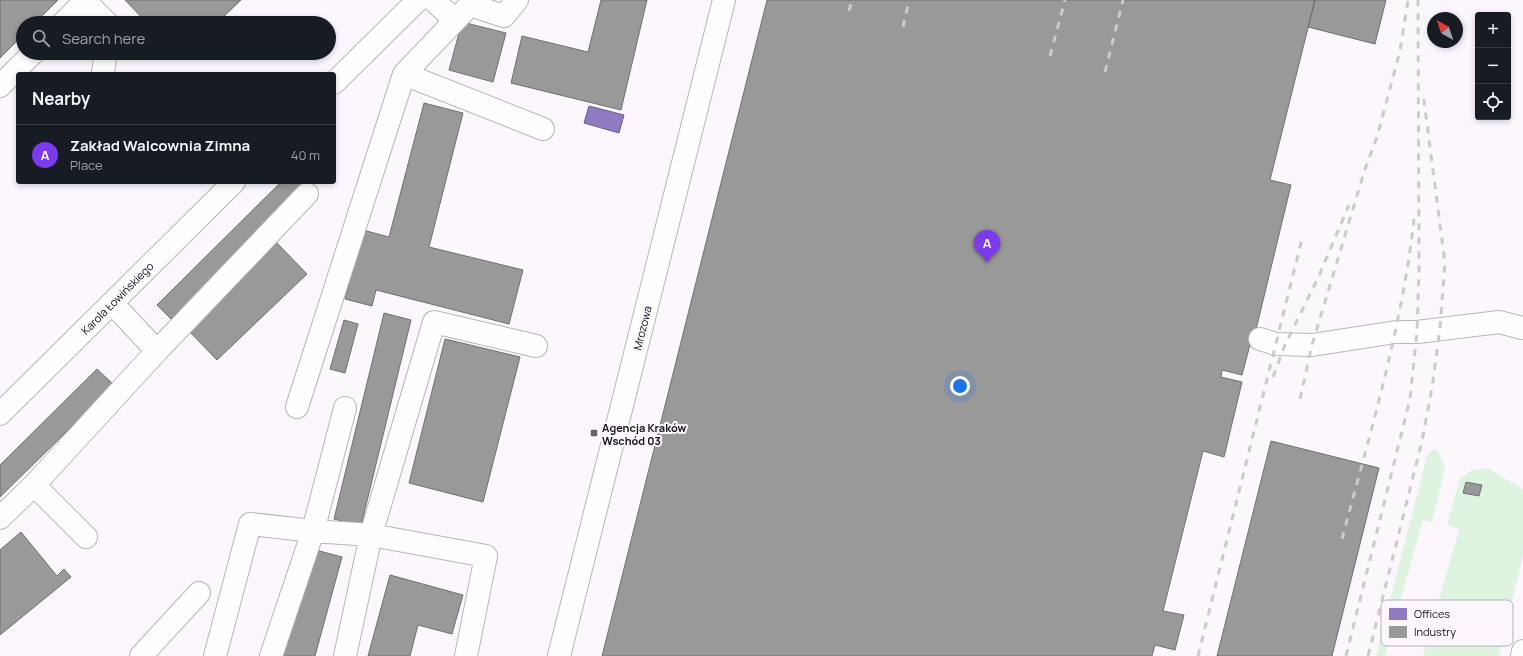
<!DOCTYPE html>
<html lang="en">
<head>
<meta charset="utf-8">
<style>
	:root { --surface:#171b24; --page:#20242c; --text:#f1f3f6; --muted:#9ea1a6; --line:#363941; --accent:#7c3aed }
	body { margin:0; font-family:Manrope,sans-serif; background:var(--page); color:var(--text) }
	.controls { position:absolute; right:12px; top:12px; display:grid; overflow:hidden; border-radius:4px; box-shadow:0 2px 6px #0003 }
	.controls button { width:36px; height:36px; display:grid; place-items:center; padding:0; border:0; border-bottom:1px solid var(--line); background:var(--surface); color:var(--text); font:20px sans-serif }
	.compass { position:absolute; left:1427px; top:12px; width:36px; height:36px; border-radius:50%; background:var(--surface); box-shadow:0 2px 6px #0003; rotate:320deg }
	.you { position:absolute; left:960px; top:386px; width:14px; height:14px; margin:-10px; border:3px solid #fff; border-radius:50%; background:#1a73e8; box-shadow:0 0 0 6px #1a73e833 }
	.badge { display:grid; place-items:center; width:26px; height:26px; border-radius:50%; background:var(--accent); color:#fff; font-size:13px; font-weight:700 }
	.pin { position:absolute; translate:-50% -33px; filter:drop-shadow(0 1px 2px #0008) }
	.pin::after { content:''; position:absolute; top:21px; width:14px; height:12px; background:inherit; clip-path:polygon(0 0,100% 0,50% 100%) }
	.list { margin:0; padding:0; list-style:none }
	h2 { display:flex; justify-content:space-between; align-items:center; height:52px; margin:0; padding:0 16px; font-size:17px }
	h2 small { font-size:13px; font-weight:400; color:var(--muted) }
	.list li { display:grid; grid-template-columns:26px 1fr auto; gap:12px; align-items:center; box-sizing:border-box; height:60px; padding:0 16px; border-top:1px solid var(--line) }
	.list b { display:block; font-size:15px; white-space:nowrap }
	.list p { margin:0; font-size:13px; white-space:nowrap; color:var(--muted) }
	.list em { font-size:13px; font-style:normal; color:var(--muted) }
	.icon { flex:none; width:22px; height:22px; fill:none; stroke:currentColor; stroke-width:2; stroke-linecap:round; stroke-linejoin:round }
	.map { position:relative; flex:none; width:1523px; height:656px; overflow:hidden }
	.search { position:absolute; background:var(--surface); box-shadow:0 2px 6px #0003; left:16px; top:16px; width:320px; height:44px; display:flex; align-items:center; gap:10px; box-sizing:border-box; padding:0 14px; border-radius:22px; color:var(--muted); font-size:15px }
	.panel { position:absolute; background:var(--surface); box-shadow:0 2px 6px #0003; left:16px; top:72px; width:320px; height:112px; border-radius:4px }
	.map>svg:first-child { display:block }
	.green { fill:#def4e0 }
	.offices { fill:#8e7cc3; stroke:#6a5c8f }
	.industry { fill:#999; stroke:#717072 }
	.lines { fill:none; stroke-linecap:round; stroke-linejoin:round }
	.minor-casing { stroke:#b9b5ba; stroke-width:24 }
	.minor { stroke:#fefeff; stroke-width:22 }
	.rail { stroke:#cccbcc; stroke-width:3; stroke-dasharray:7 7; stroke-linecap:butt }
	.poi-dot { fill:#666167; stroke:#fcf6fd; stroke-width:1.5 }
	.labels { text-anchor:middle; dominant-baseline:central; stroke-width:4; stroke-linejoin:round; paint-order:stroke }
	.street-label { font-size:11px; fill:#151017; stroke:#fcf6fd }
	.poi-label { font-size:11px; font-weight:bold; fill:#151017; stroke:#fcf6fd; text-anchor:start }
	.key { fill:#fcf6fd; stroke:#b7b1b8; stroke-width:1 }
	.key-label { font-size:11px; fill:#151017 }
</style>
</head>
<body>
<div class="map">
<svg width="1523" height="656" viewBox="0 0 1523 656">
	<rect width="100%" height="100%" fill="#fbf7fc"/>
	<path class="green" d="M 1434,449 L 1438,451 L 1445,468 L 1432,522 L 1423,520 L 1385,656 L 1376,656 L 1427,455 Z
		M 1481,469 L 1489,469 L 1523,489 L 1523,555 L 1499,656 L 1423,656 L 1459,529 L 1447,525 L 1460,478 L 1471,471 Z"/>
	<path class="offices" d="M 589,106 L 624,115 L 619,133 L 584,123 Z"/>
	<path class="industry" d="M 0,0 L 58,0 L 35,23 L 23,23 L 23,35 L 0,58 Z
		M 125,0 L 241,0 L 217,23 L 147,23 Z
		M 601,0 L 647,0 L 621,110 L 511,83 L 522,36 L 588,52 Z
		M 767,0 L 1315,0 L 1270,180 L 1291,185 L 1253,342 L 1251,341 L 1242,375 L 1222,370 L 1221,377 L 1242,382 L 1224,457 L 1203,451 L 1163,611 L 1184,615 L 1175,650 L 1155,645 L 1152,656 L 602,656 Z
		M 1315,0 L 1386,0 L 1375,44 L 1308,27 Z
		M 462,22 L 506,33 L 493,82 L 449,70 Z
		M 176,53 L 186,53 L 181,58 Z
		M 424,103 L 463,113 L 429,247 L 523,270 L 509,324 L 376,290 L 372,306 L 345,299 L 363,230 L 389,237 Z
		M 281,182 L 303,182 L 307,185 L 171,319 L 157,305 Z
		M 276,242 L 307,274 L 217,360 L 186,328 Z
		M 384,313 L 411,320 L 361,526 L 334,519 Z
		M 344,320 L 358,324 L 345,373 L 330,369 Z
		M 445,339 L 520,357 L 483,502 L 409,483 Z
		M 97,369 L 114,385 L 0,497 L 0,465 Z
		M 1271,441 L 1379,468 L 1332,656 L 1217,656 Z
		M 1466,482 L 1482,485 L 1479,496 L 1463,493 Z
		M 21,532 L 57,576 L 64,569 L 71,577 L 0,635 L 0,550 Z
		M 312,549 L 342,557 L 315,656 L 283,656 Z
		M 390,575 L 463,595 L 452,634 L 418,625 L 410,656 L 368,656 Z"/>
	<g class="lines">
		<g class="minor-casing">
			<path id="minor" d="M 433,0 L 455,20
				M 517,0 L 504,16 L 470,5 L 404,74 L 543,129
				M 85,1 L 107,23
				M 63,23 L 86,0
				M 103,72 L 106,53
				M 334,83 L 418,0
				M 0,86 L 33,53
				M 1260,339 L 1276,344 L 1312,345 L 1396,332 L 1417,332 L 1499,322 L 1523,328
				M 157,351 L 307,194
				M 297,407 L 404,74
				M 345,408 L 313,531 L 371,535 L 434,322 L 536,346
				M 0,414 L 234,182
				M 34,485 L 86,537
				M 0,518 L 34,485 L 157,351 L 112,303
				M 141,656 L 199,593
				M 215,656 L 250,524 L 313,531 L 271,656
				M 345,656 L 371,535 L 486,556 L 466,656
				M 559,656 L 724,0
				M 1522,656 L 1523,651"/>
		</g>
		<use href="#minor" class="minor"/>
		<path class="rail" d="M 849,11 L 852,0
			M 903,27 L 909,0
			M 1050,56 L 1065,0
			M 1105,72 L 1123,0
			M 1273,377 L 1285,345 L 1318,278 L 1349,205
			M 1300,399 L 1312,345 L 1365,169 L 1377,137 L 1400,51 L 1408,0
			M 1342,539 C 1370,433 1402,328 1414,219
			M 1198,656 L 1302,239
			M 1346,656 L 1410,399 L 1417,332 L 1419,270 L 1418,0
			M 1368,656 L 1422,441 L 1432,388 L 1440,328 L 1445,263 L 1423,93"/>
	</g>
	<rect class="poi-dot" x="590" y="429" width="8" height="8" rx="2"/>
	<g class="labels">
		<g class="street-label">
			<text transform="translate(117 298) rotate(-45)">Karola Łowińskiego</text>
			<text transform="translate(642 328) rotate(-76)">Mrozowa</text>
		</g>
		<g class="poi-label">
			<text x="602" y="427">Agencja Kraków<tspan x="602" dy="13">Wschód 03</tspan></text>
		</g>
	</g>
	<rect x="1381" y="600" width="132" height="46" rx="6" class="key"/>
	<rect x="1389" y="608" width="18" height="12" fill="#8e7cc3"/>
	<rect x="1389" y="626" width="18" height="12" fill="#999"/>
	<g class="key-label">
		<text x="1414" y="618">Offices</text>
		<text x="1414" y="636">Industry</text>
	</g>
</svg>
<div class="controls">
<button>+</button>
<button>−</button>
<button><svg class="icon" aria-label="locate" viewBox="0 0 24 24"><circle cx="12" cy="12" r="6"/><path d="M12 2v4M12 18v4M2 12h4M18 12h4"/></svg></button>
</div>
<svg class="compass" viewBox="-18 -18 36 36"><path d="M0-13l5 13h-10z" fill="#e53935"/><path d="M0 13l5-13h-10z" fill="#9ea1a6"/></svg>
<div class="you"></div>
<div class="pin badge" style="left:987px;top:263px">A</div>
<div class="search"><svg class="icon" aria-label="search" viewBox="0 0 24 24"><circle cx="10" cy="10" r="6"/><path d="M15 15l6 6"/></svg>Search here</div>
<section class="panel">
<h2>Nearby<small></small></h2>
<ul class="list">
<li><span class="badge">A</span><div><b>Zakład Walcownia Zimna</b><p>Place</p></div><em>40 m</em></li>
</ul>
</section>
</div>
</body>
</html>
